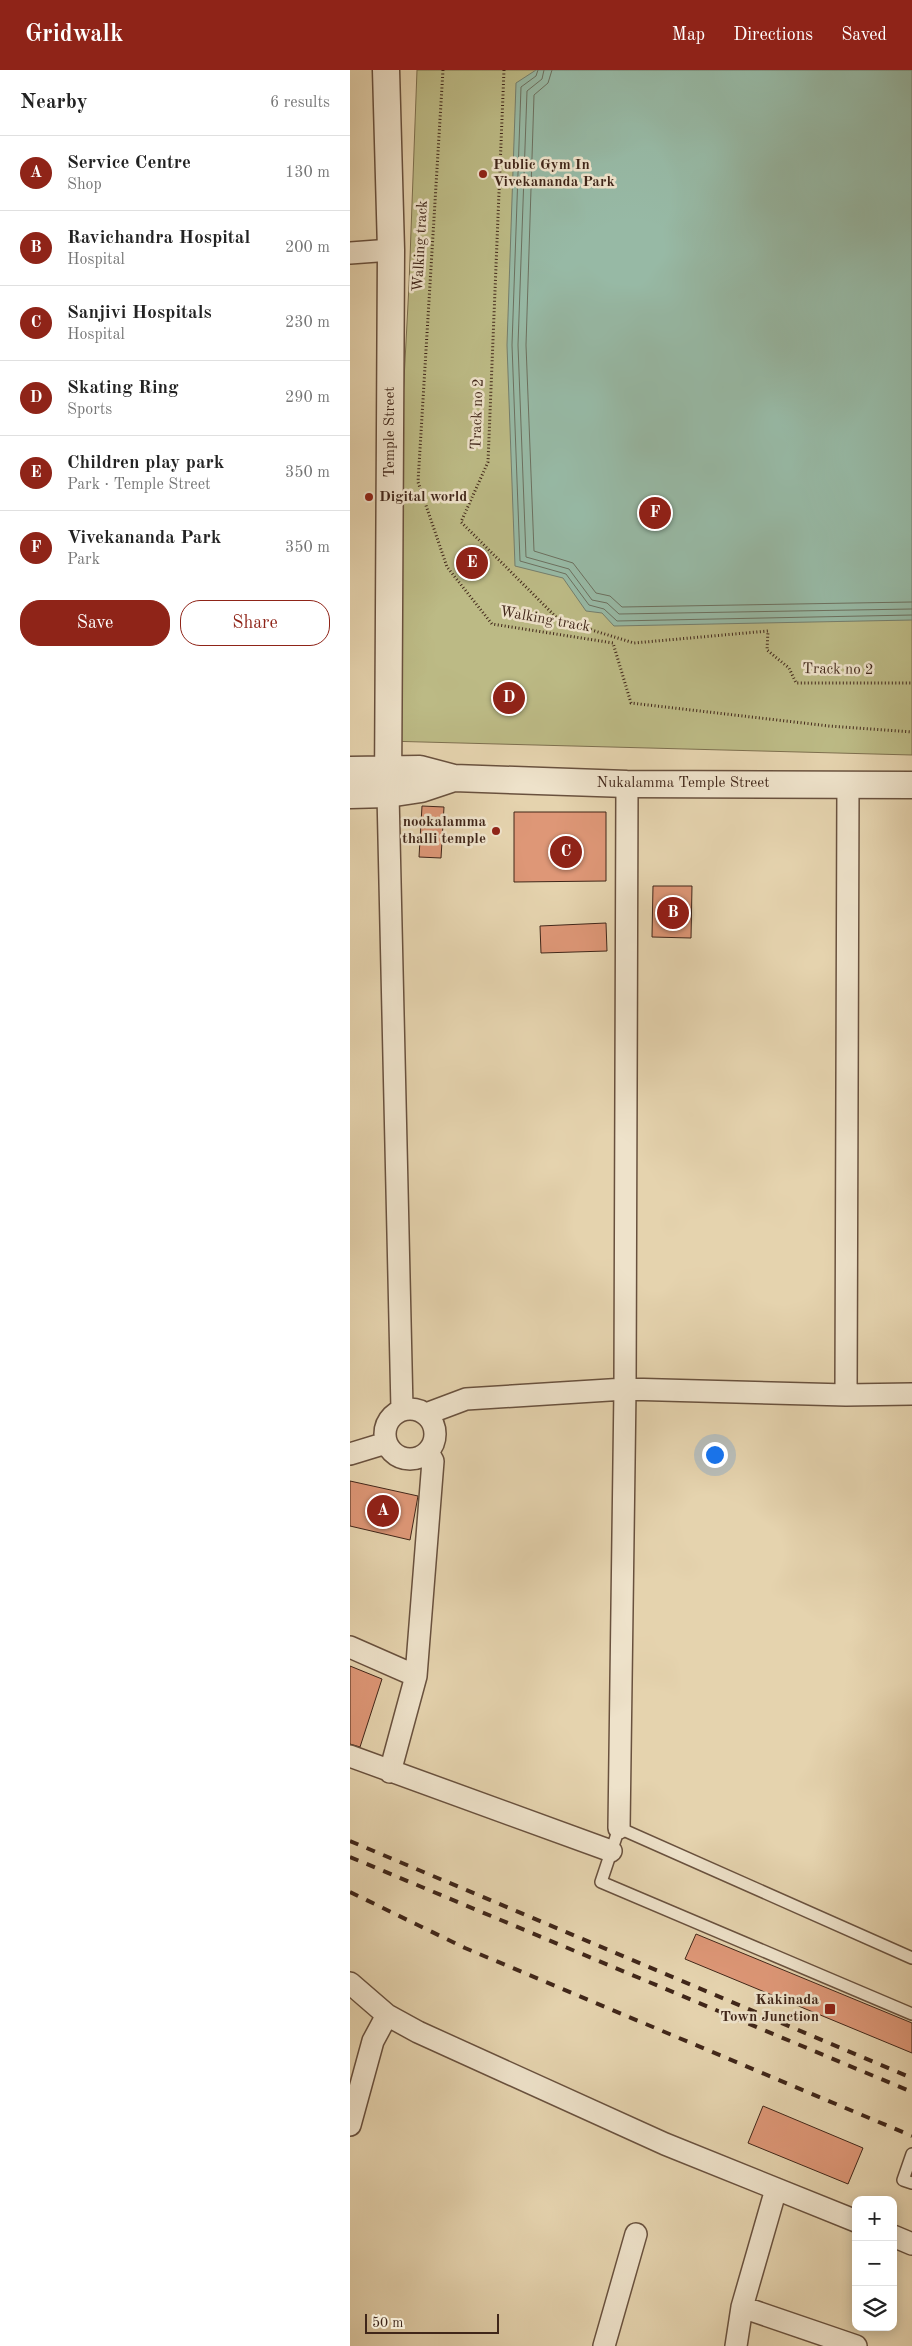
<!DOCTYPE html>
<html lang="en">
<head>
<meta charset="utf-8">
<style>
	:root { --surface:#fff; --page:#f2f2f2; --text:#222; --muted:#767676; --line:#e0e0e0; --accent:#8f2418 }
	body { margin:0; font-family:"Old Standard TT",serif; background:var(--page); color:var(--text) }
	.controls { position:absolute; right:15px; bottom:15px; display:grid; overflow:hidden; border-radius:10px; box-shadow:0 2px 12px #0003 }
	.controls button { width:45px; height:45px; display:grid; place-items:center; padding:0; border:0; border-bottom:1px solid var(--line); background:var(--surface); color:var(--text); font:25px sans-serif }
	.scale { position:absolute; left:15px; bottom:12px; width:134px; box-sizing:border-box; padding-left:5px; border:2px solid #402619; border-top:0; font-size:14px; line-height:18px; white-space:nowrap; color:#402619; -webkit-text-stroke:4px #eee2ca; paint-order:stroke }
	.you { position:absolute; left:364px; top:1384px; width:18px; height:18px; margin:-12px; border:4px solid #fff; border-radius:50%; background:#1a73e8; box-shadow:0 0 0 8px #1a73e833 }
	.badge { display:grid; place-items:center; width:32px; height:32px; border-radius:50%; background:var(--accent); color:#fff; font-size:16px; font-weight:700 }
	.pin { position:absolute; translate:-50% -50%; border:2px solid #fff; box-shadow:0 1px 5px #0006 }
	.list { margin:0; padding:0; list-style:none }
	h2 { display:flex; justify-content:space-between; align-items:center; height:65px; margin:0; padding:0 20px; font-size:21px }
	h2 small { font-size:16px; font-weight:400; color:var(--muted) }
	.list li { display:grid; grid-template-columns:32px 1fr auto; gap:15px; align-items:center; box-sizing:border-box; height:75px; padding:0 20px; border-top:1px solid var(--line) }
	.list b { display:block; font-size:19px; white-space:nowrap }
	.list p { margin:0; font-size:16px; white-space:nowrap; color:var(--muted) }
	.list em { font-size:16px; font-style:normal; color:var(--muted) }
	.actions { display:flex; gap:10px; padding:15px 20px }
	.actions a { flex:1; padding:11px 0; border:1px solid var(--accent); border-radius:20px; text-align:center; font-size:18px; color:var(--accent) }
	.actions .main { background:var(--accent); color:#fff }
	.icon { flex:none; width:28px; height:28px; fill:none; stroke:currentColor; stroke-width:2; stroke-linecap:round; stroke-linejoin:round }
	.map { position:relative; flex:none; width:562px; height:2276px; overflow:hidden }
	header { display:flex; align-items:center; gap:30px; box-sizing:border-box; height:70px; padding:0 25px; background:var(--accent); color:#fff }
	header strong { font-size:24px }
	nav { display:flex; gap:28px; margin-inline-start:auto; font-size:18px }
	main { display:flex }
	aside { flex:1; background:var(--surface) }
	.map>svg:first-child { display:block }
	.green { fill:#bcba85; stroke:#7e704f }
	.water { fill:#97b9a5; stroke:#747e6d }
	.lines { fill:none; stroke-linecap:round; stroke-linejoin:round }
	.shore { stroke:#6c705f; stroke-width:1 }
	.building { fill:#de9777; stroke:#402619 }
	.service-casing { stroke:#69513e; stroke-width:14 }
	.minor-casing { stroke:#69513e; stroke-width:24 }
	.tertiary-casing { stroke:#69513e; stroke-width:29 }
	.path { stroke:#402619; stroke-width:3; stroke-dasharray:1 2.5; stroke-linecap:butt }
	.service { stroke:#eee2ca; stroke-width:11 }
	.minor { stroke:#eee2ca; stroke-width:21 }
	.tertiary { stroke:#eee2ca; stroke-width:26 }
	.rail { stroke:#402619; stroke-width:4; stroke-dasharray:9 9; stroke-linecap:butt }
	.poi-dot { fill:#8f2418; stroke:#eee2ca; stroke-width:2 }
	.labels { text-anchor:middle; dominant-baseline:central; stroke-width:5; stroke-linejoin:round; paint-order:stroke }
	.poi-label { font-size:15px; font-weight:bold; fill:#402619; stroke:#eee2ca; text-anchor:start }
	.street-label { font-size:15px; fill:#402619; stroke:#eee2ca }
</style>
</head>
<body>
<header>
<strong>Gridwalk</strong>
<nav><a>Map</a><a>Directions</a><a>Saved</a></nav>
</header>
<main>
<aside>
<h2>Nearby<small>6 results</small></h2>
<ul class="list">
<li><span class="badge">A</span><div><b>Service Centre</b><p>Shop</p></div><em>130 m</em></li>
<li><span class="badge">B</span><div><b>Ravichandra Hospital</b><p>Hospital</p></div><em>200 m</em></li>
<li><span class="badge">C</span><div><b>Sanjivi Hospitals</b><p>Hospital</p></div><em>230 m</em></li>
<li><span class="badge">D</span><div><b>Skating Ring</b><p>Sports</p></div><em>290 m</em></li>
<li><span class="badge">E</span><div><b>Children play park</b><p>Park · Temple Street</p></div><em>350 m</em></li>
<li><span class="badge">F</span><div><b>Vivekananda Park</b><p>Park</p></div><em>350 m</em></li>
</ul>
<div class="actions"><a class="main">Save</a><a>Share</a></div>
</aside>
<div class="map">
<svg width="562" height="2276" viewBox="0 0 562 2276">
	<rect width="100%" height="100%" fill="#e5d3ae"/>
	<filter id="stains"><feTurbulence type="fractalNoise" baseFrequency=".004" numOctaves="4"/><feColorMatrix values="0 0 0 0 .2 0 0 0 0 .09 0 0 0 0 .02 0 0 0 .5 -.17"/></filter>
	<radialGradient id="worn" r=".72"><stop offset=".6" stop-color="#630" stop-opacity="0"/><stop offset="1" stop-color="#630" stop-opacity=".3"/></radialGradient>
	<path class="green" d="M 67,0 L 562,0 L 562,685 L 35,671 L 59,215 Z"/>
	<path class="water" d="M 186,0 L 562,0 L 562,550 L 264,556 L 252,543 L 236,541 L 213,508 L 165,496 L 157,275 L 166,13 Z"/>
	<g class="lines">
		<path class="shore" d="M 188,0 L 186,6 L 171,17 L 162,275 L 170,491 L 216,504 L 239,535 L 254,539 L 267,551 L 562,545
			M 194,0 L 192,9 L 177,21 L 168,275 L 176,487 L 219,499 L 242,530 L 257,533 L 269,544 L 562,539
			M 202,0 L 198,13 L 184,25 L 176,275 L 184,481 L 223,493 L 246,523 L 260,526 L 272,537 L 562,532"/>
	</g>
	<path class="building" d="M 72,736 L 94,737 L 91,788 L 69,787 Z
		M 164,742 L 256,742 L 256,811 L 164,812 Z
		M 303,816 L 342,816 L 341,868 L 302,867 Z
		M 256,853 L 257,881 L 191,883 L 190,856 Z
		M 0,1411 L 68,1426 L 60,1470 L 0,1456 Z
		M 0,1596 L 32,1609 L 10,1677 L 0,1674 Z
		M 346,1864 L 562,1953 L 562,1983 L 335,1889 Z
		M 413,2036 L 513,2078 L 498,2114 L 398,2073 Z"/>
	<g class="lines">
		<g class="service-casing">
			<path id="service" d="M 562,1888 L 269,1758 L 251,1812 L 562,1944
				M 562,2084 L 553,2110 L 562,2113"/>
		</g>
		<g class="minor-casing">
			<path id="minor" d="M 0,183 L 41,180
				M 38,724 L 52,1339
				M 496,1325 L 498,713
				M35 1364a25 25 0 1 1 50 0a25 25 0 1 1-50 0Z
				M 76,1344 L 116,1329 L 275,1319 L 496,1325 L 562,1324
				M 0,1384 L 36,1373
				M 0,1577 L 66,1606
				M 0,1686 L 261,1781
				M 40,1702 L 66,1606 L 83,1391 L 78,1382
				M 269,1758 L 275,1319 L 277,714
				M 0,1913 L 37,1945 L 68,1962 L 315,2074 L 506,2151
				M 0,2055 L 23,1971 L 37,1945
				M 543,2166 L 562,2174
				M 392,2237 L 506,2276
				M 254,2276 L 286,2164
				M 386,2276 L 392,2237 L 426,2119"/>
		</g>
		<g class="tertiary-casing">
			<path id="tertiary" d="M 36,0 L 41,180 L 38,724
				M 0,700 L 70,699 L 104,708 L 277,714 L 562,715
				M 0,725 L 38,724 L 71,719 L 104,708"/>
		</g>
		<path class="path" d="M 93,0 L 68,412 L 97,497 L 142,554 L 263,573 L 281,633 L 479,656 L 562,662
			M 154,0 L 138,392 L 111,452 L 209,550 L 284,573 L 418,561 L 417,580 L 439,598 L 446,613 L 562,613"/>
		<use href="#service" class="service"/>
		<use href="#minor" class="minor"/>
		<use href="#tertiary" class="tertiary"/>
		<path class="rail" d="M 0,1771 L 562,2008
			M 0,1787 L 562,2022
			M 0,1822 L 115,1878 L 562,2066"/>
	</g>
	<g class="poi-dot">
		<circle cx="133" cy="104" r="5"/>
		<circle cx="19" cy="427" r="5"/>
		<circle cx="146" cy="761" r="5"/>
		<rect x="474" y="1933" width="12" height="12" rx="2.5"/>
	</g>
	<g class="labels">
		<g class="poi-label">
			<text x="143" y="95">Public Gym In<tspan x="143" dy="17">Vivekananda Park</tspan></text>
			<text x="29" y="427">Digital world</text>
			<text x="136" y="752" text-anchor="end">nookalamma<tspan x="136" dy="17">thalli temple</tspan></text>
			<text x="469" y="1930" text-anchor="end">Kakinada<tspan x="469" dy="17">Town Junction</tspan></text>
		</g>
		<g class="street-label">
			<text transform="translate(71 176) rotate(-87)">Walking track</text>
			<text transform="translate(128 344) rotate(-88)">Track no 2</text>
			<text transform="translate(40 362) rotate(-90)">Temple Street</text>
			<text transform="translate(195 550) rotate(10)">Walking track</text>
			<text transform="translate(488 600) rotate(1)">Track no 2</text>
			<text x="333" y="713">Nukalamma Temple Street</text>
		</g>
	</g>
	<rect width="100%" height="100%" filter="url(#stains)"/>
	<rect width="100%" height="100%" fill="url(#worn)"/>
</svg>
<div class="controls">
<button>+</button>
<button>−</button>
<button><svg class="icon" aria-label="layers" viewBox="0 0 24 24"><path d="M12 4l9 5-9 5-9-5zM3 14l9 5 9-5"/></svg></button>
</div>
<div class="scale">50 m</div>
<div class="you"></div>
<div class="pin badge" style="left:33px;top:1441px">A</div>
<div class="pin badge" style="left:323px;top:843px">B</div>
<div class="pin badge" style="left:216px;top:782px">C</div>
<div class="pin badge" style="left:159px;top:628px">D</div>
<div class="pin badge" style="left:122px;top:493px">E</div>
<div class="pin badge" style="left:305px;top:443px">F</div>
</div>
</main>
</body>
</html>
